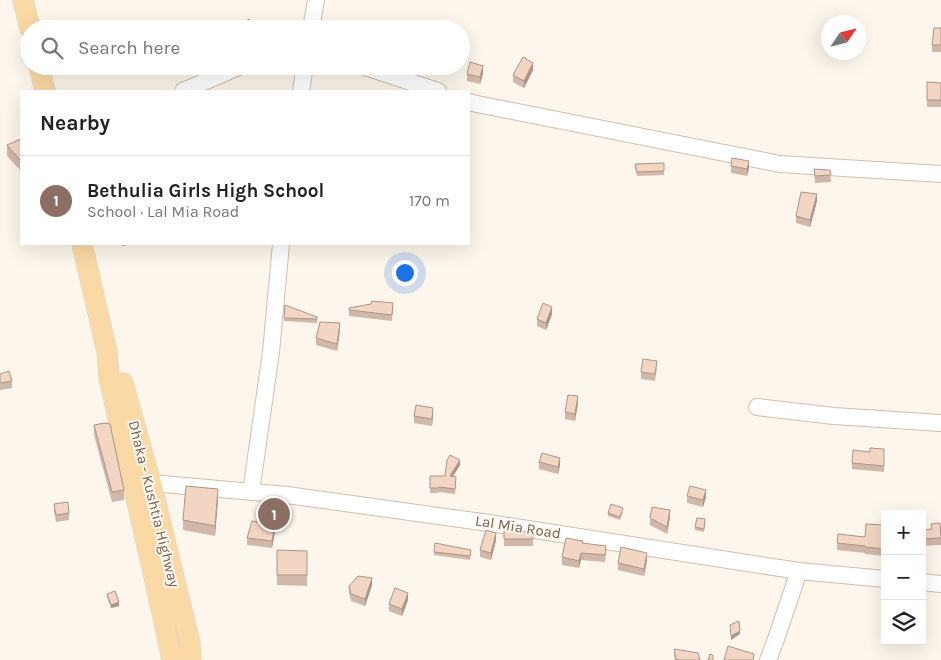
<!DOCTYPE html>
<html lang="en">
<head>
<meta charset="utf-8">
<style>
	:root { --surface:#fff; --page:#f2f2f2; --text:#222; --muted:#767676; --line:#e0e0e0; --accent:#e76f51 }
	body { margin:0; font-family:Karla,sans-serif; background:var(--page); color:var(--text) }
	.controls { position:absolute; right:15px; bottom:15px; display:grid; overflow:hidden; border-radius:0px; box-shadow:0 5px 20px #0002 }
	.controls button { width:45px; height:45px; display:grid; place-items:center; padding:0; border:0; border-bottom:1px solid var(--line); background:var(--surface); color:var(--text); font:25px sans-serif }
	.compass { position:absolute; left:821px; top:15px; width:45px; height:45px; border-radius:50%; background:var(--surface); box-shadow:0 5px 20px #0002; rotate:55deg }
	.you { position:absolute; left:404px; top:272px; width:18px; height:18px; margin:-12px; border:4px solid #fff; border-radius:50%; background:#1a73e8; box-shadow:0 0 0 8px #1a73e833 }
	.badge { display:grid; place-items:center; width:32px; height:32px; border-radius:50%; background:var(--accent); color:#fff; font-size:16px; font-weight:700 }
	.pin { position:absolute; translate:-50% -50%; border:2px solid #fff; box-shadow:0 1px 5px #0006 }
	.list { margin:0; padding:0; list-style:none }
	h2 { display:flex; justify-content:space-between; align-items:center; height:65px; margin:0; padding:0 20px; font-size:21px }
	h2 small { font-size:16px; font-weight:400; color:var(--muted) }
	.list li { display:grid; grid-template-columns:32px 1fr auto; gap:15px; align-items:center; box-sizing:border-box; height:90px; padding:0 20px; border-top:1px solid var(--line) }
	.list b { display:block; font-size:19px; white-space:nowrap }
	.list p { margin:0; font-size:16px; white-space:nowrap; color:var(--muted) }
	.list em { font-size:16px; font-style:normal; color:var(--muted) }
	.icon { flex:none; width:28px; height:28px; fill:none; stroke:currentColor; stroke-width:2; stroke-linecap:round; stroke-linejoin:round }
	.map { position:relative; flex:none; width:941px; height:660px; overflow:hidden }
	.search { position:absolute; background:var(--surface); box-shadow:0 5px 20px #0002; left:20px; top:20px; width:450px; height:55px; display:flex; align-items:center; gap:12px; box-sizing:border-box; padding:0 18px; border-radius:28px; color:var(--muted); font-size:19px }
	.panel { position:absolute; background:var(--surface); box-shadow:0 5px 20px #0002; left:20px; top:90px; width:450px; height:155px; border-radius:0px }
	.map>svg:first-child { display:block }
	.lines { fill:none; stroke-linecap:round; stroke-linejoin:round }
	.minor-casing { stroke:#d1beb0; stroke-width:18 }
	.major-casing { stroke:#dad1cd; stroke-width:21 }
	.minor { stroke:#fff; stroke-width:16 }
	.major { stroke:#fbd9a5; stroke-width:20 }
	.wall { fill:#d1b7a8 }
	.shaded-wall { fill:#aa9588 }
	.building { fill:#f3d5c3; stroke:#aa9588 }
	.labels { text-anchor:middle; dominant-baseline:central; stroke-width:4; stroke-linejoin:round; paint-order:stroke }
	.street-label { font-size:15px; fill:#7a5c4d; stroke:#fffaf3 }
</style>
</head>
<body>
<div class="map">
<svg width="941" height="660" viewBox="0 0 941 660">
	<rect width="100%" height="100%" fill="#fdf6ec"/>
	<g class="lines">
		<g class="minor-casing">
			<path id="minor" d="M 311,29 L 316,0
				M 362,66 L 438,91
				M 183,91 L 241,66
				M 301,91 L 305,66
				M 469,102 L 477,104 L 780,164 L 941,174
				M 757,407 L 834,416 L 941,423
				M 151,483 L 287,495 L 489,523 L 799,571 L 885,579
				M 251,492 L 271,352 L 281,244
				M 922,582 L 941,584
				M 768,660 L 775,642 L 799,571"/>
		</g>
		<g class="major-casing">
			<path id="major" d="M 23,0 L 30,29
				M 39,66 L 45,91
				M 82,244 L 107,352 L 109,378 L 163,617 L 172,660
				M 123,383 L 151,483 L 190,643 L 191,660"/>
		</g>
		<use href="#minor" class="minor"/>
		<use href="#major" class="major"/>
	</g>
	<path class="wall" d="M 941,28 L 941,52 L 932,52 L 932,45 Z
		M 533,70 L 524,88 L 513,82 L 513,75 Z
		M 483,73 L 480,84 L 467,81 L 467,74 Z
		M 927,82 L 941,83 L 941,107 L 927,107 Z
		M 21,139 L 21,171 L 7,156 L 7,145 Z
		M 664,163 L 664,175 L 637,176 L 635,168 L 635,164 Z
		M 731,166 L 749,168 L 747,176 L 731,173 Z
		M 814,169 L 830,170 L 831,182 L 815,183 Z
		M 817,201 L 810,227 L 796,223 L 796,216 Z
		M 349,308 L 393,309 L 392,321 L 349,316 Z
		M 552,314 L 546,330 L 537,326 L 537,319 Z
		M 317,317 L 317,323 L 284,321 L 284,318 Z
		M 340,330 L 337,351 L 316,345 L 316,338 Z
		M 657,368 L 655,381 L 641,379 L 641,372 Z
		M 0,374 L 12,381 L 12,388 L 0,390 Z
		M 578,403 L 575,421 L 565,419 L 565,412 Z
		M 433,415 L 432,426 L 414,423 L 414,416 Z
		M 94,425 L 124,490 L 124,500 L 112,502 L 94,435 Z
		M 884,449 L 884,472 L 852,469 L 852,463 L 870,452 Z
		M 539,462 L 560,465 L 558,474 L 539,469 Z
		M 460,465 L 453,476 L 456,482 L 455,494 L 439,492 L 438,493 L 430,493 L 430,476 L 445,476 Z
		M 687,496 L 706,497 L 703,507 L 687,503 Z
		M 218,499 L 215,536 L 183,530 L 183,520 Z
		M 54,504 L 69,513 L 69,520 L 56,522 L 54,511 Z
		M 623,512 L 620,520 L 608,516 L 608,513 Z
		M 670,517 L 667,534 L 650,525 L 650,518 Z
		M 705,523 L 704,532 L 695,530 L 695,527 Z
		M 885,525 L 885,556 L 865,554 L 865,553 L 837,550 L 837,543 L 865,537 Z
		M 504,528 L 533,533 L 533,546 L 504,546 Z
		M 931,529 L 941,535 L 941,545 L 922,546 L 922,530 Z
		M 275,532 L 272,548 L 247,545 L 247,538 Z
		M 496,540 L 491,560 L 480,557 L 480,550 Z
		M 583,544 L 606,553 L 605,562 L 581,560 L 579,568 L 562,565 L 562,557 Z
		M 277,550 L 307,551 L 307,586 L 277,585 Z
		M 434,552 L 471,553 L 470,560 L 434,555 Z
		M 647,560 L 644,576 L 618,570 L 618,563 Z
		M 372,585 L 365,606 L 351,601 L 349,593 L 349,586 Z
		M 107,594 L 119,606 L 111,608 L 107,597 Z
		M 408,600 L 402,616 L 389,611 L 389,604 Z
		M 674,649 L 700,660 L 675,660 L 674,656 Z"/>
	<path class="shaded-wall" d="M 533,63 L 533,70 L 524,88 L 524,81 Z
		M 483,66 L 483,73 L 480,84 L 480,77 Z
		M 749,161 L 749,168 L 747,176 L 747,169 Z
		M 817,194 L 817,201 L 810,227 L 810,220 Z
		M 122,244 L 131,244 L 122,246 Z
		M 552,307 L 552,314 L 546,330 L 546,323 Z
		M 340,323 L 340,330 L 337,351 L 337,344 Z
		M 578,396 L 578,403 L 575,421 L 575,414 Z
		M 433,408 L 433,415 L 432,426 L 432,419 Z
		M 560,458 L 560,465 L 558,474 L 558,467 Z
		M 460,460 L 460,465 L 450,481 L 450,476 Z
		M 218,489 L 218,499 L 215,536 L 215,526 Z
		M 706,490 L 706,497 L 703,507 L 703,500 Z
		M 670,510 L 670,517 L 667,534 L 667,527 Z
		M 275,525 L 275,532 L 272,548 L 272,541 Z
		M 496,533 L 496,540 L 491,560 L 491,553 Z
		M 581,553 L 581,560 L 579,568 L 579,561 Z
		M 647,553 L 647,560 L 644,576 L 644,569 Z
		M 372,578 L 372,585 L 365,606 L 365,599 Z
		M 408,593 L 408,600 L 402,616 L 402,609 Z
		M 119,602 L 119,606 L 111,608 L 111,605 Z
		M 740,631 L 740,634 L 731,640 L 731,636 Z"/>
	<path class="building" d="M 249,19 L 254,28 L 253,29 L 234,29 Z
		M 934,28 L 941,28 L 941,45 L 932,45 Z
		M 523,57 L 533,63 L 524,81 L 513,75 Z
		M 470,62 L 483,66 L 480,77 L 467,74 Z
		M 927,82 L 941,83 L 941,100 L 927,100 Z
		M 21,139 L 21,161 L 7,145 Z
		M 732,158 L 749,161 L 747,169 L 731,166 Z
		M 664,163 L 664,171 L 637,172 L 635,164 Z
		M 814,169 L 830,170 L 831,175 L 815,176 Z
		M 801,192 L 817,194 L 810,220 L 796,216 Z
		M 372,301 L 393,303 L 392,315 L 349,310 L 349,308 L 371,304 Z
		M 543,303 L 552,307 L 546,323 L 537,319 Z
		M 285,305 L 317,317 L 317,319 L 284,318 Z
		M 320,322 L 340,323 L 337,344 L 316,338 Z
		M 643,359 L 657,361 L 655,374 L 641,372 Z
		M 9,371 L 12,381 L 0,383 L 0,374 Z
		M 568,395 L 578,396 L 575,414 L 565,412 Z
		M 416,405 L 433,408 L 432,419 L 414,416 Z
		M 105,423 L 110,424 L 124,490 L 112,492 L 94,425 Z
		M 870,448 L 884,449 L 884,466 L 852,463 L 853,450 L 870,452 Z
		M 542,453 L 560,458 L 558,467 L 539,462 Z
		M 450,455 L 460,460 L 450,476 L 456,477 L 455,489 L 439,487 L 438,488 L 430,488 L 430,476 L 445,476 L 447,460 Z
		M 186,486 L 218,489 L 215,526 L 183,520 Z
		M 690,486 L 706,490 L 703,500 L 687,496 Z
		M 68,502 L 69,513 L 56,515 L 54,504 Z
		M 611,504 L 623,508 L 620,517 L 608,513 Z
		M 652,507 L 670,510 L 667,527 L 650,518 Z
		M 697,518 L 705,519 L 704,529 L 695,527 Z
		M 252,521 L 275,525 L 272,541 L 247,538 Z
		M 940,523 L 941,538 L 922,539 L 922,530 L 932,529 L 931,524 Z
		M 866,524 L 885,525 L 885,549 L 865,547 L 865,546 L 837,543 L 838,534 L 865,537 Z
		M 504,528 L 533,533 L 533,539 L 504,539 Z
		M 486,530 L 496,533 L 491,553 L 480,550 Z
		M 566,538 L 583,541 L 582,543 L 606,546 L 605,555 L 581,553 L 579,561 L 562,557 Z
		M 435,543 L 471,550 L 470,556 L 434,552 Z
		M 621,547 L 647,553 L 644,569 L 618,563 Z
		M 277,550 L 307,551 L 307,575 L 277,575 Z
		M 358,576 L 372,578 L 365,599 L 351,594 L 349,586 Z
		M 395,588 L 408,593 L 402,609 L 389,604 Z
		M 115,591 L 119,602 L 111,605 L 107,594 Z
		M 739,621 L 740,631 L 731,636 L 730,625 Z
		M 728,646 L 754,654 L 753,660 L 724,660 Z
		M 674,649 L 698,653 L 700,660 L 679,660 L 676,659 Z
		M 710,654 L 713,655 L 713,660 L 708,660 Z"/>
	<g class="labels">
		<g class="street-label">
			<text transform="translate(154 504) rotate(76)">Dhaka - Kushtia Highway</text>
			<text transform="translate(518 527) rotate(9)">Lal Mia Road</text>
		</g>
	</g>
</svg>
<div class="controls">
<button>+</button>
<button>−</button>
<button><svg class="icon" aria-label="layers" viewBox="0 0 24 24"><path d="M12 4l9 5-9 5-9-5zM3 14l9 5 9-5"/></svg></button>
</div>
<svg class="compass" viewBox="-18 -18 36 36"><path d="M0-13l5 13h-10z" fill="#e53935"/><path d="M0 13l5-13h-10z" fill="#767676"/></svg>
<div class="you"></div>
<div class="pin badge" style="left:274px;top:514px;background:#8d6e63">1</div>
<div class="search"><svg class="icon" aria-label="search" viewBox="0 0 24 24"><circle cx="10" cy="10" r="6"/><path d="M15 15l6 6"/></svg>Search here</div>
<section class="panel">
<h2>Nearby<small></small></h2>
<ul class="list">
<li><span class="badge" style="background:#8d6e63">1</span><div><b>Bethulia Girls High School</b><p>School · Lal Mia Road</p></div><em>170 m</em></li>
</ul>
</section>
</div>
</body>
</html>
